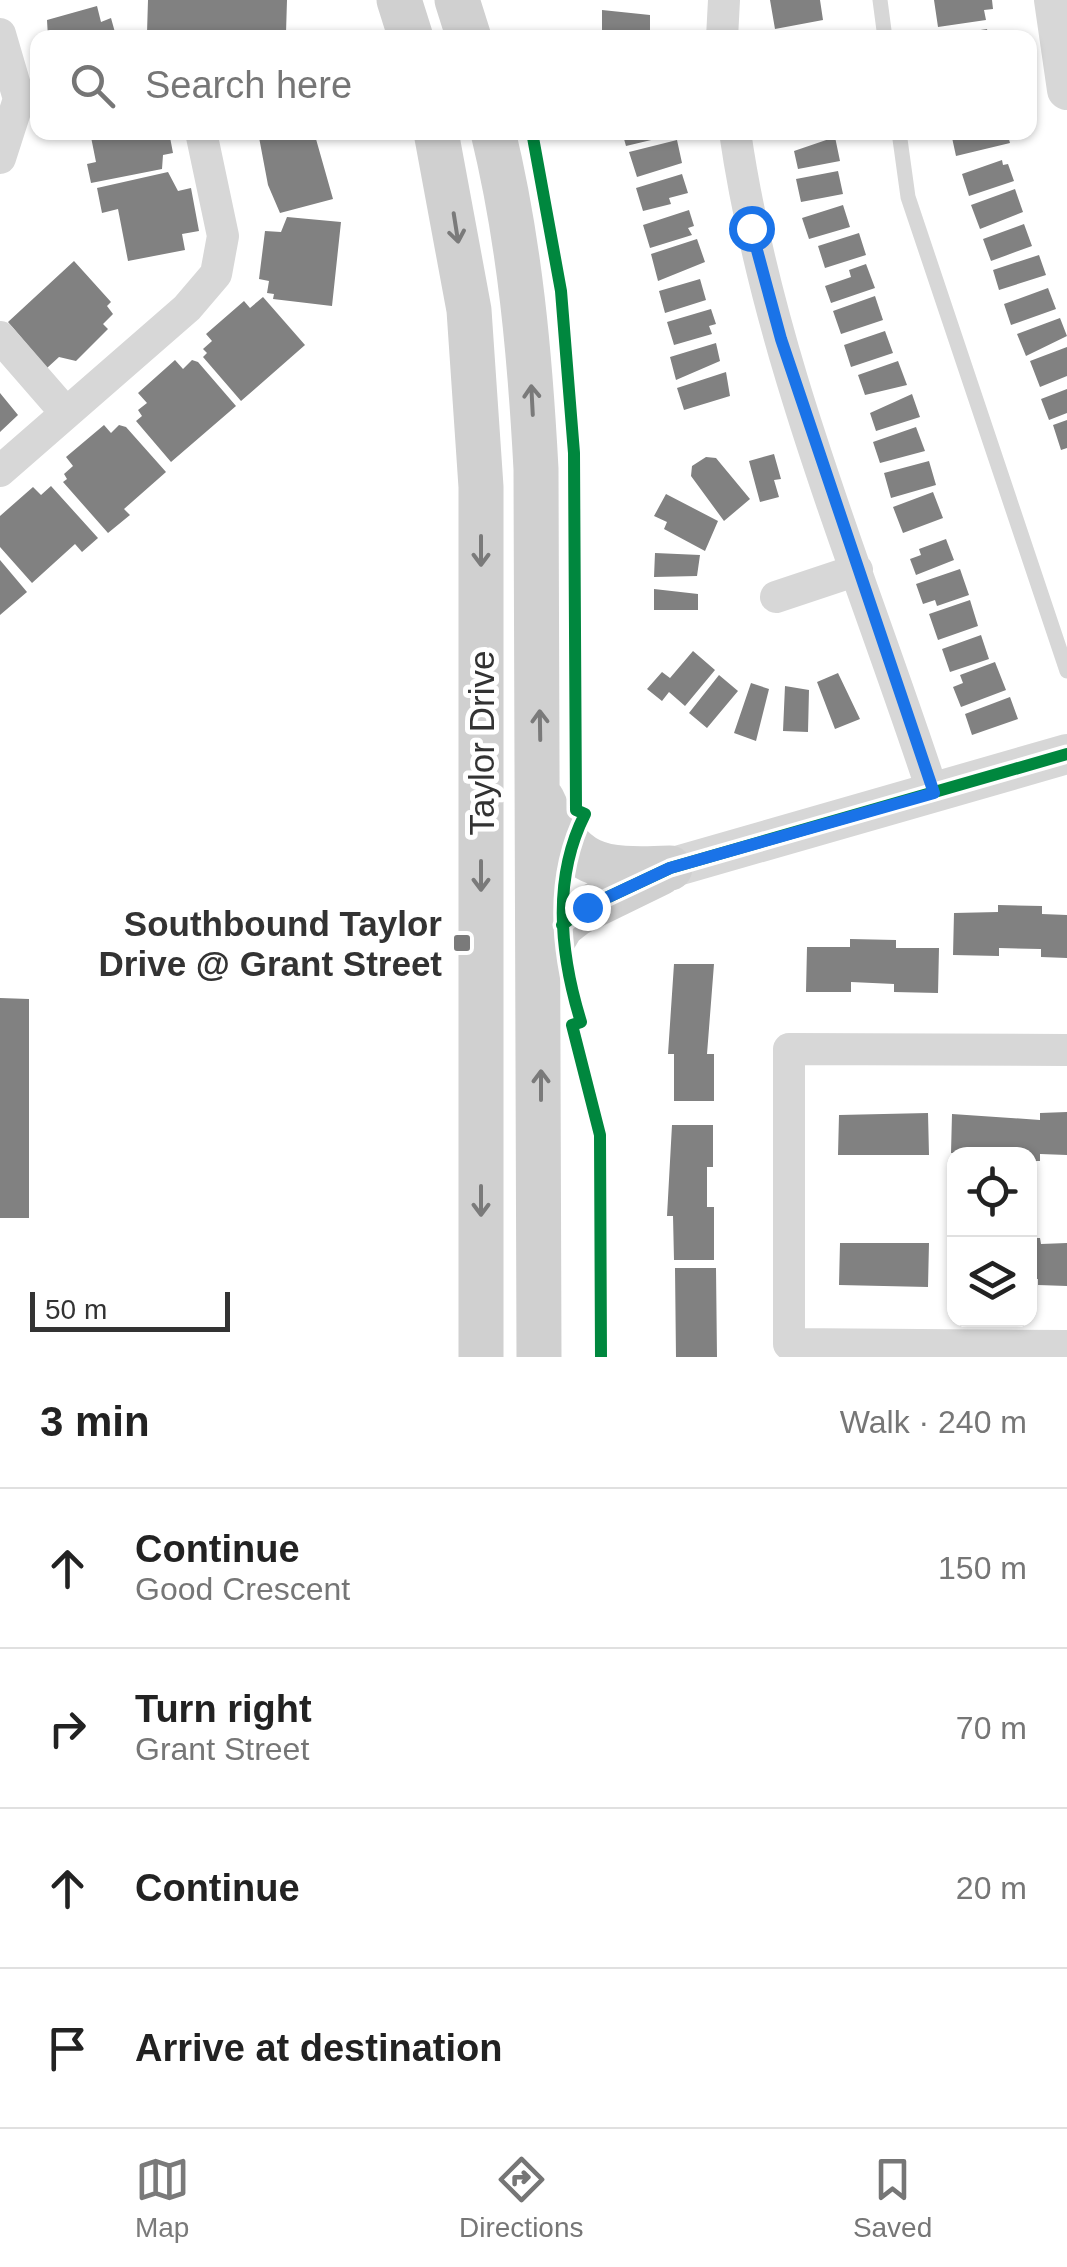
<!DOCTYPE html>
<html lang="en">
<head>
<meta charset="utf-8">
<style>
	:root { --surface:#fff; --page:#f2f2f2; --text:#222; --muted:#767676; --line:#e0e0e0; --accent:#7a7a7a }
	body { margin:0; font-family:Helvetica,sans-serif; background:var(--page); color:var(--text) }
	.controls { position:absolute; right:30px; bottom:30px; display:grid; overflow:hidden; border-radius:20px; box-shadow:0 2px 8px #0004 }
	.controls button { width:90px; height:90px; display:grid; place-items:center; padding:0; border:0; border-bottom:2px solid var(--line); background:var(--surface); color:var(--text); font:50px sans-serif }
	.scale { position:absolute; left:30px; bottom:25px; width:200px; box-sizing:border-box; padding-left:10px; border:5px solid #333; border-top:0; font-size:28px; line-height:35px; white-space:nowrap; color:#333; -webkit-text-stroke:8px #fff; paint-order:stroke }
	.stop { position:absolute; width:30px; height:30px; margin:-22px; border:8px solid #1a73e8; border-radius:50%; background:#fff }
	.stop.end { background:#1a73e8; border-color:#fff; box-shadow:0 2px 10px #0008 }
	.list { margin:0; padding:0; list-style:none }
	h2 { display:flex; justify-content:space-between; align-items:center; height:130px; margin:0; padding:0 40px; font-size:42px }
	h2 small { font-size:32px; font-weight:400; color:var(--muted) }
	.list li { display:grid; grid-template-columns:65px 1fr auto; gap:30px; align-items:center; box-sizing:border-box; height:160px; padding:0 40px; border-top:2px solid var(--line) }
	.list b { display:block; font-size:38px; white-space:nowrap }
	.list p { margin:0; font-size:32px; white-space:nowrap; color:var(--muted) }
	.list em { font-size:32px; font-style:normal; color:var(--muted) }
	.icon { flex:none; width:55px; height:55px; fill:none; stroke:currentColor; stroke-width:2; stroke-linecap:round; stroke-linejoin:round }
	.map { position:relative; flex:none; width:1067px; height:1357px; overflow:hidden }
	.search { position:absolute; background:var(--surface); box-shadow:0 2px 8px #0004; left:30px; right:30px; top:30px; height:110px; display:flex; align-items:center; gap:25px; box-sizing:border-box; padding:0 35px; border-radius:20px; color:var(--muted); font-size:38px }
	.sheet { height:770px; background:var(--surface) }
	nav { display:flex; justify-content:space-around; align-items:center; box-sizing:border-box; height:140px; border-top:2px solid var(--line); background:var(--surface); font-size:28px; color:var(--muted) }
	nav a { display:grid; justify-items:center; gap:5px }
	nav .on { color:var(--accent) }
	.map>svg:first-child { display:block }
	.building { fill:#818181 }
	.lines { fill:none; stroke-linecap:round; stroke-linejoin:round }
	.service { stroke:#d7d7d7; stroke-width:15 }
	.minor { stroke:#d7d7d7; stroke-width:32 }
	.tertiary { stroke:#d7d7d7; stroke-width:40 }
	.secondary { stroke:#d0d0d0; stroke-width:45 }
	.cycleway-casing { stroke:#fff; stroke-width:19 }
	.cycleway { stroke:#00873e; stroke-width:12 }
	.oneway { stroke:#7a7a7a }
	.route { stroke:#1a73e8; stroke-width:12 }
	.poi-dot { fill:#7a7a7a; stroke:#fff; stroke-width:4 }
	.labels { text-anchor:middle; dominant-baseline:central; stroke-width:10; stroke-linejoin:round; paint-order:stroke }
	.street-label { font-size:35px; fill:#333; stroke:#fff }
	.poi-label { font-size:35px; font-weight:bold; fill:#333; stroke:#fff; text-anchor:end }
</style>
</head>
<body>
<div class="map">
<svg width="1067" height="1357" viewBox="0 0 1067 1357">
	<rect width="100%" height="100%" fill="#fff"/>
	<path class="building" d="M 148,0 L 287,0 L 286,33 L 147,33 Z
		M 770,0 L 820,0 L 823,20 L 775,29 Z
		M 934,0 L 992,0 L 993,9 L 984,10 L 986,20 L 938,27 Z
		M 97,6 L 101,22 L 111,18 L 116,36 L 48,38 L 47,20 Z
		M 602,10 L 650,15 L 650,36 L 602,35 Z
		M 987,29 L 989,38 L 948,38 L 948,35 Z
		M 90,132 L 169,132 L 173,153 L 163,155 L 162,169 L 91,183 L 87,164 L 96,162 Z
		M 258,132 L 314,132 L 333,199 L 280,213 L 268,185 Z
		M 622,132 L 667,132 L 668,136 L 626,146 Z
		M 954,132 L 1007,132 L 1010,143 L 956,156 L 951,133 Z
		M 835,137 L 840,161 L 798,169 L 794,151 Z
		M 677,140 L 682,163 L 637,177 L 629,152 Z
		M 1002,160 L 1003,165 L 1008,164 L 1014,181 L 969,196 L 962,174 Z
		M 838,171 L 843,194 L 801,202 L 796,179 Z
		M 168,172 L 178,191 L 191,188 L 199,231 L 182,234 L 185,250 L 128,261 L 118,209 L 102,213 L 97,188 Z
		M 682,174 L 688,193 L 669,198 L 671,204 L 643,211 L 636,188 Z
		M 1015,189 L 1023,212 L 980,229 L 971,205 Z
		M 843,205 L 850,227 L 809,239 L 802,218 Z
		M 689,210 L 694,226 L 688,228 L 692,235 L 650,248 L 643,225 Z
		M 287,217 L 341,222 L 332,306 L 273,299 L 274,294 L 267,293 L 269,281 L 259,279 L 265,231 L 281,232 Z
		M 1024,224 L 1032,246 L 991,261 L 983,239 Z
		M 859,233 L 866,255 L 825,268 L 818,246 Z
		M 697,239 L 705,262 L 658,281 L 651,254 Z
		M 1039,255 L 1046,275 L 999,290 L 993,270 Z
		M 74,261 L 111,302 L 107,306 L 113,314 L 103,324 L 108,329 L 76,361 L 59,357 L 47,368 L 8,322 Z
		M 866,264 L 875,288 L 831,303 L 825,286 L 851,277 L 849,270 Z
		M 700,279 L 706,300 L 665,313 L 659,291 Z
		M 1048,288 L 1056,309 L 1011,325 L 1004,304 Z
		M 875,296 L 883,320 L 841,334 L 833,311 Z
		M 263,297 L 305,345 L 241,401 L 203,357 L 207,353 L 203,349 L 212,341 L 206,334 L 244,301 L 250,308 Z
		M 711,309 L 716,324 L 709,326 L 712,334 L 674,345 L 667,322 Z
		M 1060,318 L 1067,336 L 1026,356 L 1017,334 Z
		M 885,331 L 893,353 L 851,367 L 844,345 Z
		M 716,343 L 720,361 L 676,380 L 670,357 Z
		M 1067,347 L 1067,376 L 1040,387 L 1030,361 Z
		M 175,360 L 183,369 L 192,360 L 198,362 L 236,406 L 171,462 L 136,421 L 142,416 L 138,410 L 147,403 L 138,393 Z
		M 898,361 L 907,385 L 865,395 L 858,375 Z
		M 726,372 L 730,396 L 684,410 L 677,388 Z
		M 1067,389 L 1067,413 L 1049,420 L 1041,399 Z
		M 0,393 L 18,415 L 0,432 Z
		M 912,394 L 920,417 L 876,431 L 870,413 Z
		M 1067,420 L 1067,448 L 1061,450 L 1053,425 Z
		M 104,425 L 111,433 L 119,425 L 126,427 L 166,472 L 124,509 L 130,515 L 108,533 L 63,482 L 67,479 L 64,474 L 73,466 L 66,457 Z
		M 916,427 L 925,451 L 880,463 L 873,442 Z
		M 774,454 L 781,479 L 774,480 L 779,497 L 760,502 L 749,461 Z
		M 706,457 L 716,458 L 750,499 L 724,521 L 691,476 L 692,466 Z
		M 929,461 L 936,485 L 891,498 L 884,473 Z
		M 51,486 L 98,538 L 82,552 L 75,544 L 32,583 L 0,547 L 0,516 L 33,487 L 41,495 Z
		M 933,492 L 943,518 L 903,533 L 893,507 Z
		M 666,494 L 718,521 L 705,551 L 664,529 L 667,522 L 654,516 Z
		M 946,539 L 954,560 L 916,575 L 910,559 L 921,555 L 919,549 Z
		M 655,553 L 700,555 L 697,576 L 654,577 Z
		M 0,560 L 27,592 L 0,615 Z
		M 960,569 L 969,595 L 937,606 L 935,600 L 923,604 L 916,584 Z
		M 654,589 L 698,594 L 698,610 L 654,610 Z
		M 970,600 L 978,626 L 938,640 L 929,614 Z
		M 981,635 L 989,659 L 950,672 L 942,649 Z
		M 693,651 L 715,670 L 685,706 L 669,692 L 662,701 L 647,689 L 662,672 L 670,678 Z
		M 995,662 L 1006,690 L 961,707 L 953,687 L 963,683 L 960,675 Z
		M 838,673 L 860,719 L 835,729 L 817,682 Z
		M 719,675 L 738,691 L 707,728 L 689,713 Z
		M 751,683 L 769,689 L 756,741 L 734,733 Z
		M 785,686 L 809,690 L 808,732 L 783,731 Z
		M 1010,697 L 1018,719 L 972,735 L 965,714 Z
		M 998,905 L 1042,906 L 1042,914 L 1067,915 L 1067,958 L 1041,957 L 1041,949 L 999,948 L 999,956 L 953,955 L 954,913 L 998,912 Z
		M 850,939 L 896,940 L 896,948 L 939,948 L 938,993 L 894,992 L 894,984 L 851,982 L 851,992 L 806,992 L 807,947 L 850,947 Z
		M 674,964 L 714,964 L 707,1054 L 714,1054 L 714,1101 L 674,1101 L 674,1054 L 668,1054 Z
		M 0,998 L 29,999 L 29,1218 L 0,1218 Z
		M 1067,1112 L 1067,1155 L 1040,1154 L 1040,1161 L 1030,1161 L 1030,1154 L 951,1153 L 952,1114 L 1040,1120 L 1040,1113 Z
		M 928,1113 L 929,1155 L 838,1155 L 839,1115 Z
		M 672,1125 L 713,1125 L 713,1167 L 707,1167 L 707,1207 L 714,1207 L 714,1260 L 674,1260 L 673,1216 L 667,1216 Z
		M 1030,1238 L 1040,1238 L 1041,1244 L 1067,1243 L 1067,1286 L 1038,1285 L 1038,1279 L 1030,1279 Z
		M 840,1243 L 929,1243 L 928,1287 L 839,1285 Z
		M 951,1254 L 954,1254 L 954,1284 L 950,1284 Z
		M 675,1268 L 716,1268 L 717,1357 L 676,1357 Z"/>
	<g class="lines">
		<path class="service" d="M 880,0 L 885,38
			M 899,132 L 908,197 L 1067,671"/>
		<path class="minor" d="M 0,34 L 19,99 L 0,158
			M 722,38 L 724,0
			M 735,132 C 768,360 862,576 933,793
			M 0,337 L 66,413
			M 0,471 L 187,308 L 216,274 L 223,236 L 201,132
			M 776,597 L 857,570
			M 1067,1050 L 789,1049 L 789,1344 L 1067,1346"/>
		<path class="tertiary" d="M 1054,0 L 1067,90
			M 670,868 L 1067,754"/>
		<path class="secondary" d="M 399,0 L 411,38
			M 457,0 L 469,38
			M 436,132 L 469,310 L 481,487 L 481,1357
			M 493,132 C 520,243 530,356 536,469 L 539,1357
			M 542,799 C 573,868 598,871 670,868
			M 541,960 L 562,925 L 576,914 L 660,873"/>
		<g class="cycleway-casing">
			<path id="cycleway" d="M 532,132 L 561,291 L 574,453 L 576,810 L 585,814 C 552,879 560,954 581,1022 L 572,1025 L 600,1135 L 601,1357
				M 562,925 L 587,907 L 670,868 L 1067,754"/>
		</g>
		<use href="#cycleway" class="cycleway"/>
	</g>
	<defs><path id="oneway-shaft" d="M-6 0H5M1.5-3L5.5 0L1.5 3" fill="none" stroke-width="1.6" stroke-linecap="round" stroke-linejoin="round" transform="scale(2.5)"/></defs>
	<g class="oneway">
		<use href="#oneway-shaft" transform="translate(456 228) rotate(81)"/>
		<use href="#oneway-shaft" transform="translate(532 400) rotate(-93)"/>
		<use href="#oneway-shaft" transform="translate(481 551) rotate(90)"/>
		<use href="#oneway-shaft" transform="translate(540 725) rotate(-91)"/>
		<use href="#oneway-shaft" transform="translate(481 876) rotate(90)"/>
		<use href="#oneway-shaft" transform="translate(541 1085) rotate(-90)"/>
		<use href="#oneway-shaft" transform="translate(481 1201) rotate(90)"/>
	</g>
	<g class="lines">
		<path class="route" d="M 587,907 L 670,868 L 934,793 L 781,339 L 751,228"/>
	</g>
	<rect class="poi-dot" x="452" y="933" width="20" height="20" rx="5"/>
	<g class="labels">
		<g class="street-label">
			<text transform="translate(481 743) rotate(-90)">Taylor Drive</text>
		</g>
		<g class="poi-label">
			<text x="442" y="923">Southbound Taylor<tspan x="442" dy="40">Drive @ Grant Street</tspan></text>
		</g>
	</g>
</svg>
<div class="controls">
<button><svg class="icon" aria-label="locate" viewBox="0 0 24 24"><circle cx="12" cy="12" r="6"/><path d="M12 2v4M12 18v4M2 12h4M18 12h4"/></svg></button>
<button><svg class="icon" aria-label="layers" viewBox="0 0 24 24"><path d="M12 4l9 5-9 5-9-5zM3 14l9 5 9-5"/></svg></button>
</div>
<div class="scale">50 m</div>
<div class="stop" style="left:751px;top:228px"></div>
<div class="stop end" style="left:587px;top:907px"></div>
<div class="search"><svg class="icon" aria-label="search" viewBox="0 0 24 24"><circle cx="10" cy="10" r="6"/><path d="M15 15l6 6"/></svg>Search here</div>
</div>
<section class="sheet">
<h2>3 min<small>Walk · 240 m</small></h2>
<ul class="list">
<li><svg class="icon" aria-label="ahead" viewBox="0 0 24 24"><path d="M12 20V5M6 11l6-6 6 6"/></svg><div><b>Continue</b><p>Good Crescent</p></div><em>150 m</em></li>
<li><svg class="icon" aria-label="right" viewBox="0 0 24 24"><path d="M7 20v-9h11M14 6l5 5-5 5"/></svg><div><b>Turn right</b><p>Grant Street</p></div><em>70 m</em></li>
<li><svg class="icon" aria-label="ahead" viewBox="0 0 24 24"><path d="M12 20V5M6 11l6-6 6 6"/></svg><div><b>Continue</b></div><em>20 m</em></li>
<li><svg class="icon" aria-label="arrive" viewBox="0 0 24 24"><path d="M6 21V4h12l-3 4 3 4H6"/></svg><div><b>Arrive at destination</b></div></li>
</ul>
</section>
<nav>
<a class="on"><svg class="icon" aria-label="map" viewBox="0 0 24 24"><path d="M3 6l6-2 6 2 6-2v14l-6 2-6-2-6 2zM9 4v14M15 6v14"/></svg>Map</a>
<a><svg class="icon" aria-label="directions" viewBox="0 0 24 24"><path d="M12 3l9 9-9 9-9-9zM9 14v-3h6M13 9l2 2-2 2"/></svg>Directions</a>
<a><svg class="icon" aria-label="saved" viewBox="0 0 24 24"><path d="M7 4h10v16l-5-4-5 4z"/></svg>Saved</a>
</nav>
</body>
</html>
